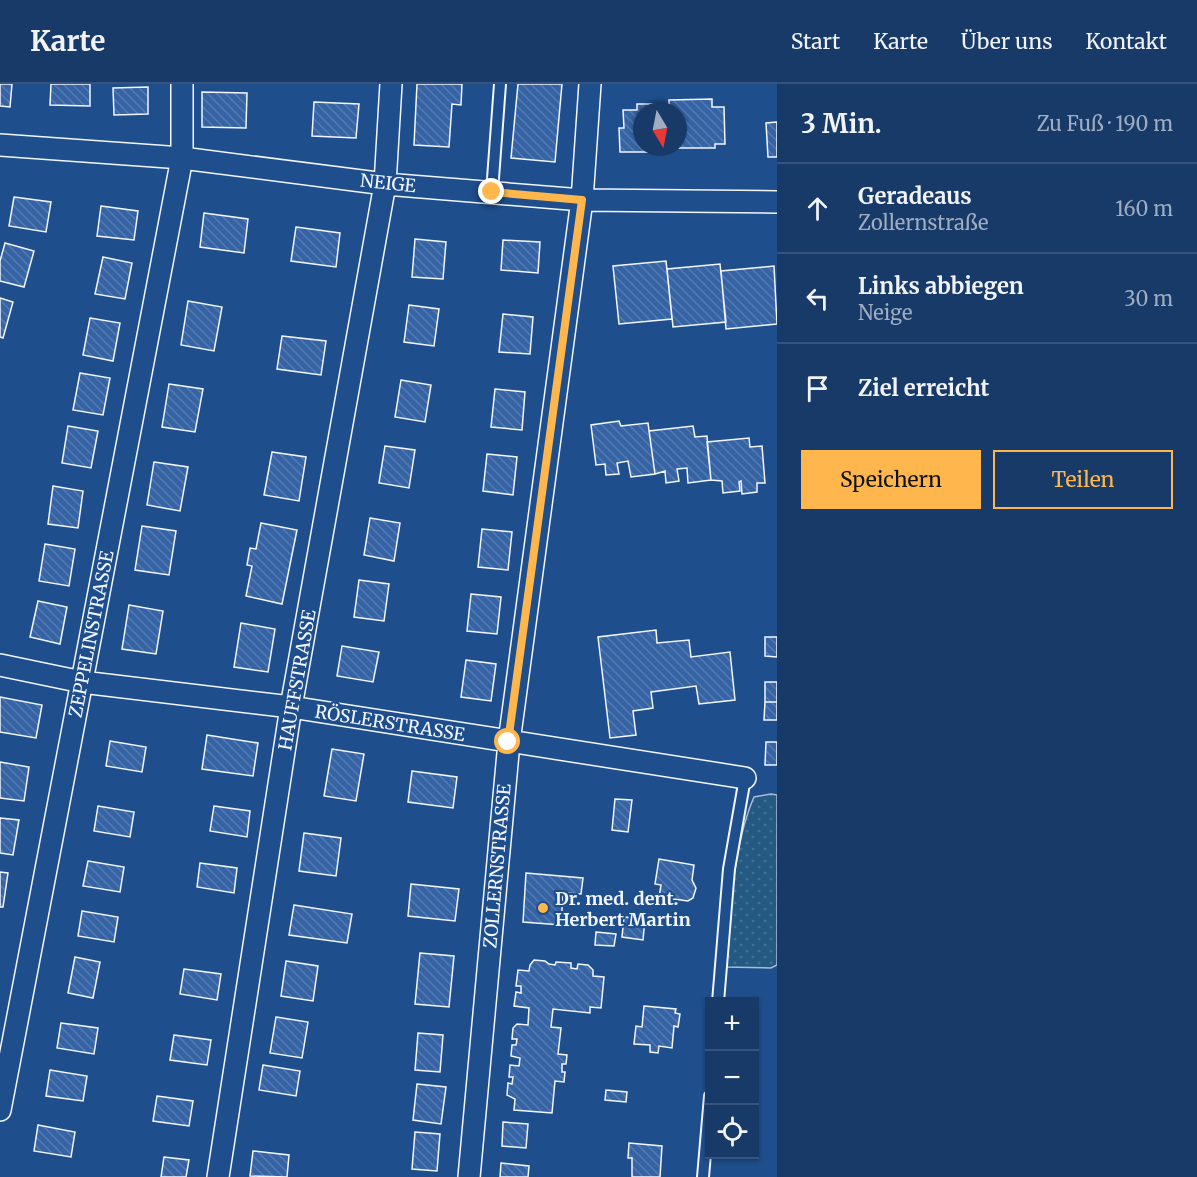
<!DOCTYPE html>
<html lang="de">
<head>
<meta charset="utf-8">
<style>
	:root { --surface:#173a69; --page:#244571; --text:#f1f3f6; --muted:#9eadc0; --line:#36547d; --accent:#ffb74d }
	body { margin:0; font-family:Merriweather,serif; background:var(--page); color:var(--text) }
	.controls { position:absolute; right:18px; bottom:18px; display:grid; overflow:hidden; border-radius:0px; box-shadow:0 2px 4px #0004 }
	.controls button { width:54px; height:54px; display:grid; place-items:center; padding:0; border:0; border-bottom:2px solid var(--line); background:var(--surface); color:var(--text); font:30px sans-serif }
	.compass { position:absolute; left:633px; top:18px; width:54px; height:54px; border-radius:50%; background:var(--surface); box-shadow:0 2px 4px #0004; rotate:170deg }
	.stop { position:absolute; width:18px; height:18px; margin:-14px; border:4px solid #ffb74d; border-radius:50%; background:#fff }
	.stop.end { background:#ffb74d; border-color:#fff; box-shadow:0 2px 6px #0008 }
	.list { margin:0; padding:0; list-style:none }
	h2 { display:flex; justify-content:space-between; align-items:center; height:78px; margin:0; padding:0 24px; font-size:26px }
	h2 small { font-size:20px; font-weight:400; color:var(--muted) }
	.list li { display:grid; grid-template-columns:39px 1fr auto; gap:18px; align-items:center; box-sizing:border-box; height:90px; padding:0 24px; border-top:2px solid var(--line) }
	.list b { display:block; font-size:22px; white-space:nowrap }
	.list p { margin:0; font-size:20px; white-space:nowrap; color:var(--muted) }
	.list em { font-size:20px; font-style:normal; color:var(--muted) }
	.actions { display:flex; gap:12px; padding:18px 24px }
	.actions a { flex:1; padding:14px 0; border:2px solid var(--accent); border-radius:0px; text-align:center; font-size:21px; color:var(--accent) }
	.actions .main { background:var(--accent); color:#111 }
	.icon { flex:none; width:33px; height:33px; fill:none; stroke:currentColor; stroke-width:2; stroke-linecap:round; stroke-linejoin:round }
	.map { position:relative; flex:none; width:777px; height:1093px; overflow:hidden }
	header { display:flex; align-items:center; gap:36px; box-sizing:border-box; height:84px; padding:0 30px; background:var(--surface); border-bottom:2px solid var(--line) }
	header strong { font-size:28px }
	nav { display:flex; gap:33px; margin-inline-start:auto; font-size:21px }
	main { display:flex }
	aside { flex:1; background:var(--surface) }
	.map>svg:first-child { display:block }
	.park { fill:url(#park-dots); stroke:#a8bbd7; stroke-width:1.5 }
	.building { fill:url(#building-back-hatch); stroke:#f2f6ff; stroke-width:1.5 }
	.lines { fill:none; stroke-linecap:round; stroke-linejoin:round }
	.service-casing { stroke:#f2f6ff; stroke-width:14 }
	.minor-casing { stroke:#f2f6ff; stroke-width:24 }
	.service { stroke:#1f4e8c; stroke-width:10 }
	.minor { stroke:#1f4e8c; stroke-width:21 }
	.route { stroke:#ffb74d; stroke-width:8 }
	.poi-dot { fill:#ffb74d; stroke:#1f4e8c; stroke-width:2 }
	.labels { text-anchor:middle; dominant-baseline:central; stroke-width:4.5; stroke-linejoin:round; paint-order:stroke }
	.street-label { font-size:18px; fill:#f2f6ff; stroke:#1f4e8c }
	.poi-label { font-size:18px; font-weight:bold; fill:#f2f6ff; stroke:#1f4e8c; text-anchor:start }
</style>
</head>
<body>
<header>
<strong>Karte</strong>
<nav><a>Start</a><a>Karte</a><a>Über uns</a><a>Kontakt</a></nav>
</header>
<main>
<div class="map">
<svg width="777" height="1093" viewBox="0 0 777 1093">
	<defs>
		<pattern id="park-dots" width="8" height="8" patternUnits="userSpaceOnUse" patternTransform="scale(1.5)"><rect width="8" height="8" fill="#245a82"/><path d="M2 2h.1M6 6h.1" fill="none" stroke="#447295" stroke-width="1.8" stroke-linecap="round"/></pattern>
		<pattern id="building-back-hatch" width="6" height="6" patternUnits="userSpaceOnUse" patternTransform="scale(1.5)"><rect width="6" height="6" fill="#3563a3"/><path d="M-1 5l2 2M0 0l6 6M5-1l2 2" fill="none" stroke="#537ab1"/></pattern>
	</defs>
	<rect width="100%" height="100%" fill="#1f4e8c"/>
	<path class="park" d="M 771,710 L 777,711 L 777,881 L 771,884 L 723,883 C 730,831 733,761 754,713 Z"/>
	<path class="building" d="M 0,0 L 12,0 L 10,23 L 0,22 Z
		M 51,0 L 90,0 L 90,22 L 50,21 Z
		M 417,0 L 462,0 L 461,21 L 452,20 L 449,63 L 414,61 Z
		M 518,0 L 562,0 L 555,78 L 511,74 Z
		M 148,3 L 148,30 L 114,31 L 113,4 Z
		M 202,8 L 247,9 L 246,44 L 202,43 Z
		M 712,15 L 712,23 L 724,23 L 725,60 L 715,60 L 715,64 L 669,64 L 678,63 L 678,27 L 669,27 L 669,16 Z
		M 314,18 L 359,20 L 356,54 L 312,52 Z
		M 637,20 L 653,20 L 653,27 L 669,26 L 642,27 L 642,63 L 669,63 L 669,68 L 620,68 L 619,44 L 624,44 L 623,26 L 637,26 Z
		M 777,38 L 777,73 L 768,73 L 766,39 Z
		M 14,113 L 51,118 L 46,148 L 9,142 Z
		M 101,122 L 138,127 L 134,156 L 97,152 Z
		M 204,129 L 248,135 L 244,169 L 200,163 Z
		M 296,143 L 340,149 L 336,183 L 291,177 Z
		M 415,155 L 446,158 L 443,195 L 412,193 Z
		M 503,156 L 540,158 L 538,189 L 501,186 Z
		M 5,159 L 34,167 L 24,203 L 0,197 L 0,177 Z
		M 103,173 L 132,179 L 125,215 L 95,210 Z
		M 666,177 L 672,235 L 619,240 L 613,182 Z
		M 720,180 L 726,238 L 673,243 L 667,185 Z
		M 774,182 L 777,240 L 726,245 L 721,187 Z
		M 0,214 L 13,218 L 3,254 L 0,253 Z
		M 188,217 L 222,223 L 214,267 L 181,261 Z
		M 409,221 L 439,225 L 434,262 L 404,258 Z
		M 503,230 L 533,233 L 530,270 L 499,268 Z
		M 90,234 L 120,239 L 113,277 L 83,271 Z
		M 282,252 L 326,257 L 321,291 L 277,285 Z
		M 80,289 L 110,294 L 103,331 L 73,326 Z
		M 401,296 L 431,301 L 425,338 L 395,333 Z
		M 169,300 L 203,305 L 195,348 L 162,343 Z
		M 495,305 L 525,308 L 522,346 L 491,343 Z
		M 619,337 L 621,342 L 648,339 L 655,390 L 631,393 L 628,377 L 617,379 L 619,390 L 606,391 L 605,380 L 596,381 L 591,341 Z
		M 68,342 L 98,347 L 91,384 L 62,379 Z
		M 693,342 L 695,353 L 707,352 L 711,396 L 688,399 L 687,384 L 677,385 L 679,397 L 666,399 L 665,387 L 655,390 L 649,347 Z
		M 749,354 L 750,363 L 762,362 L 765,399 L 757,399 L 757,408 L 742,410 L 741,397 L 739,398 L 740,407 L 723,409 L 722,397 L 711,396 L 707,358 Z
		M 385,362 L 415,366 L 409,404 L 379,399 Z
		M 272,368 L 306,373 L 299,417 L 264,411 Z
		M 487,370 L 517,373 L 513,411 L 483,407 Z
		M 154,378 L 188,383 L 180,427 L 147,421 Z
		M 53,402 L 83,407 L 78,444 L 48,440 Z
		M 370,434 L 400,439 L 394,477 L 364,471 Z
		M 261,439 L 297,446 L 282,520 L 246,512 L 252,482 L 247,481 L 250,464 L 256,465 Z
		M 142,442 L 176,447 L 169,491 L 135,486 Z
		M 482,445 L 512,448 L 508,486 L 478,483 Z
		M 45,460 L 75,465 L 69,502 L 39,497 Z
		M 359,496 L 389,500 L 384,537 L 354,533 Z
		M 471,510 L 501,513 L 497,550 L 467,547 Z
		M 38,517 L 67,523 L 60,560 L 30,553 Z
		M 129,521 L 163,527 L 156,570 L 122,565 Z
		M 241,539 L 275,545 L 268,588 L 234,583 Z
		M 656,546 L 657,559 L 689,556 L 691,573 L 730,568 L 735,616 L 699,620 L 696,602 L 651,608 L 653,624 L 633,627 L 636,651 L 610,654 L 598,553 Z
		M 765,553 L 777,553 L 777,573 L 765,572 Z
		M 342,562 L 379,568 L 373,598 L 337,592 Z
		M 466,576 L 496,580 L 491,617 L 461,613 Z
		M 765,598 L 777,598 L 777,618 L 765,618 Z
		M 0,613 L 42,621 L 36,654 L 0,648 Z
		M 765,618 L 777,618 L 777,636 L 764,636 Z
		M 207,651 L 258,659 L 253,692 L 202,685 Z
		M 110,657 L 146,663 L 142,688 L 106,682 Z
		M 766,658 L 777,658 L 777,681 L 765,681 Z
		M 332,665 L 364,670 L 356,717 L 324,712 Z
		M 0,678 L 29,683 L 24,717 L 0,714 Z
		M 412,687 L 457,693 L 453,724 L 408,718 Z
		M 615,715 L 632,716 L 628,748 L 612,746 Z
		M 98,722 L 134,728 L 130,753 L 94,747 Z
		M 214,722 L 250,727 L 247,753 L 210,747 Z
		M 0,734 L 19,736 L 13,771 L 0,769 Z
		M 304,749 L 341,754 L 336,792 L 299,787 Z
		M 659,775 L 694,781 L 692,796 L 696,804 L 693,814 L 688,817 L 659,813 L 661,801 L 655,800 Z
		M 88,777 L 124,783 L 120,808 L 83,802 Z
		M 200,779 L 237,784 L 234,809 L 197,803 Z
		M 0,788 L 8,789 L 3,823 L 0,823 Z
		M 526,789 L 583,794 L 581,810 L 563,809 L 561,841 L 523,838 Z
		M 411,800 L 459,805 L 455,837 L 408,832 Z
		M 294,821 L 352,830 L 347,859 L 289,851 Z
		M 82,827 L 118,833 L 114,858 L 78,852 Z
		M 624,833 L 645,835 L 643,856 L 622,853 Z
		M 596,848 L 616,850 L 614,862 L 595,861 Z
		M 420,869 L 454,872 L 449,923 L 415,920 Z
		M 75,873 L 100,878 L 93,914 L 68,909 Z
		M 534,876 L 545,877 L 549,880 L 555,881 L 556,878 L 571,879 L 571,884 L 577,885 L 578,880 L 588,881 L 593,886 L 593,892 L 604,893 L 601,924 L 590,923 L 590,929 L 553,925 L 551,943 L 561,944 L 558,970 L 567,971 L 566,980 L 562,980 L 562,988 L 565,988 L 564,998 L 555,997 L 552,1029 L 514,1026 L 515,1015 L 507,1011 L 508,999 L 512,1000 L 513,993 L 509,993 L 510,981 L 519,982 L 520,974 L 511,972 L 512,961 L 516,961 L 517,955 L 512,955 L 513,944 L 517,940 L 528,941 L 529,924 L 514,922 L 516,908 L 521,909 L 521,902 L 516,902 L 518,886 L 529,887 L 530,881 Z
		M 286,877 L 318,882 L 313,917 L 281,912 Z
		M 184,885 L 221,890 L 217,916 L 180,910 Z
		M 644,922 L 676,925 L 675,929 L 680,930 L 678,943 L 674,942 L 672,964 L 659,962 L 658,969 L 650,968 L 650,961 L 634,960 L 636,942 L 642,943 Z
		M 276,933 L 308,938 L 302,974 L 270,969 Z
		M 61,939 L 98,944 L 94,970 L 57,964 Z
		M 418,949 L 443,951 L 440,988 L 415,986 Z
		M 174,951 L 211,956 L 207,981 L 170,976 Z
		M 263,981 L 300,987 L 296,1012 L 259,1006 Z
		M 50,986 L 87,992 L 83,1017 L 46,1012 Z
		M 417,1000 L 446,1003 L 441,1040 L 413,1036 Z
		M 606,1006 L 627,1008 L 626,1018 L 605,1016 Z
		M 157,1012 L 193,1017 L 189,1042 L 153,1037 Z
		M 503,1038 L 528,1040 L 526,1064 L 502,1062 Z
		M 38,1041 L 75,1048 L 71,1073 L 34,1067 Z
		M 415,1048 L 440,1050 L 437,1087 L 412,1085 Z
		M 629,1059 L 662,1062 L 660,1093 L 632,1093 L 632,1074 L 628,1074 Z
		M 253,1067 L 289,1071 L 287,1093 L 250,1092 Z
		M 164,1073 L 189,1076 L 186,1093 L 161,1093 Z
		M 501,1079 L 529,1082 L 528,1093 L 500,1093 Z"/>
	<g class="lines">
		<g class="service-casing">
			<path id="service" d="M 492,108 L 500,0
				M 718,918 L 729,785 L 745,694
				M 703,1093 L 710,1012"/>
		</g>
		<g class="minor-casing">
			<path id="minor" d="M 0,61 L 182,74 L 385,100 L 582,116 L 777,118
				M 0,581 L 82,598 L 291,623 L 745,694
				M 0,1026 L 182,74 L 182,0
				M 218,1093 L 291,623 L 385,100 L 391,0
				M 469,1093 L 509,658 L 582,116 L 590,0"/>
		</g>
		<use href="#service" class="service"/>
		<use href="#minor" class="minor"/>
	</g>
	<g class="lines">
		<path class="route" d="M 492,108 L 582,116 L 508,658"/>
	</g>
	<circle class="poi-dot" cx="543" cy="824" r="6"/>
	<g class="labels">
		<g class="street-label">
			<text transform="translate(388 99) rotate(6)">NEIGE</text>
			<text transform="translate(91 550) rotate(-79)">ZEPPELINSTRASSE</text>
			<text transform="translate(297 596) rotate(-80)">HAUFFSTRASSE</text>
			<text transform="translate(390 639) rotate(9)">RÖSLERSTRASSE</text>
			<text transform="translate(497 782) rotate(-85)">ZOLLERNSTRASSE</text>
		</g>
		<g class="poi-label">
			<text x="555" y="814">Dr. med. dent.<tspan x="555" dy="21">Herbert Martin</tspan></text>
		</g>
	</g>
</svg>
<div class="controls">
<button>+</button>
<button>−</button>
<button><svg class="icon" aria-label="locate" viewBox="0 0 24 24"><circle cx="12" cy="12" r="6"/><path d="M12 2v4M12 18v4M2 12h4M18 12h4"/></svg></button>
</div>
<svg class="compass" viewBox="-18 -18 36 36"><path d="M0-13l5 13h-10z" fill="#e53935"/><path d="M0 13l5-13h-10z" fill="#9eadc0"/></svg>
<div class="stop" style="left:508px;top:658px"></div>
<div class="stop end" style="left:492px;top:108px"></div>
</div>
<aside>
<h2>3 Min.<small>Zu Fuß · 190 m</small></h2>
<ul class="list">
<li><svg class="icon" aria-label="ahead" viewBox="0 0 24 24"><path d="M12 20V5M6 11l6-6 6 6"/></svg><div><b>Geradeaus</b><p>Zollernstraße</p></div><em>160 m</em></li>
<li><svg class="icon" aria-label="left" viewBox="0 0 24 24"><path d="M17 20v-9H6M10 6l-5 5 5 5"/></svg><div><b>Links abbiegen</b><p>Neige</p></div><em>30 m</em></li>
<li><svg class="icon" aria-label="arrive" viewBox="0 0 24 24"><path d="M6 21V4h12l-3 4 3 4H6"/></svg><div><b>Ziel erreicht</b></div></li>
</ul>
<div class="actions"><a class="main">Speichern</a><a>Teilen</a></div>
</aside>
</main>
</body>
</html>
